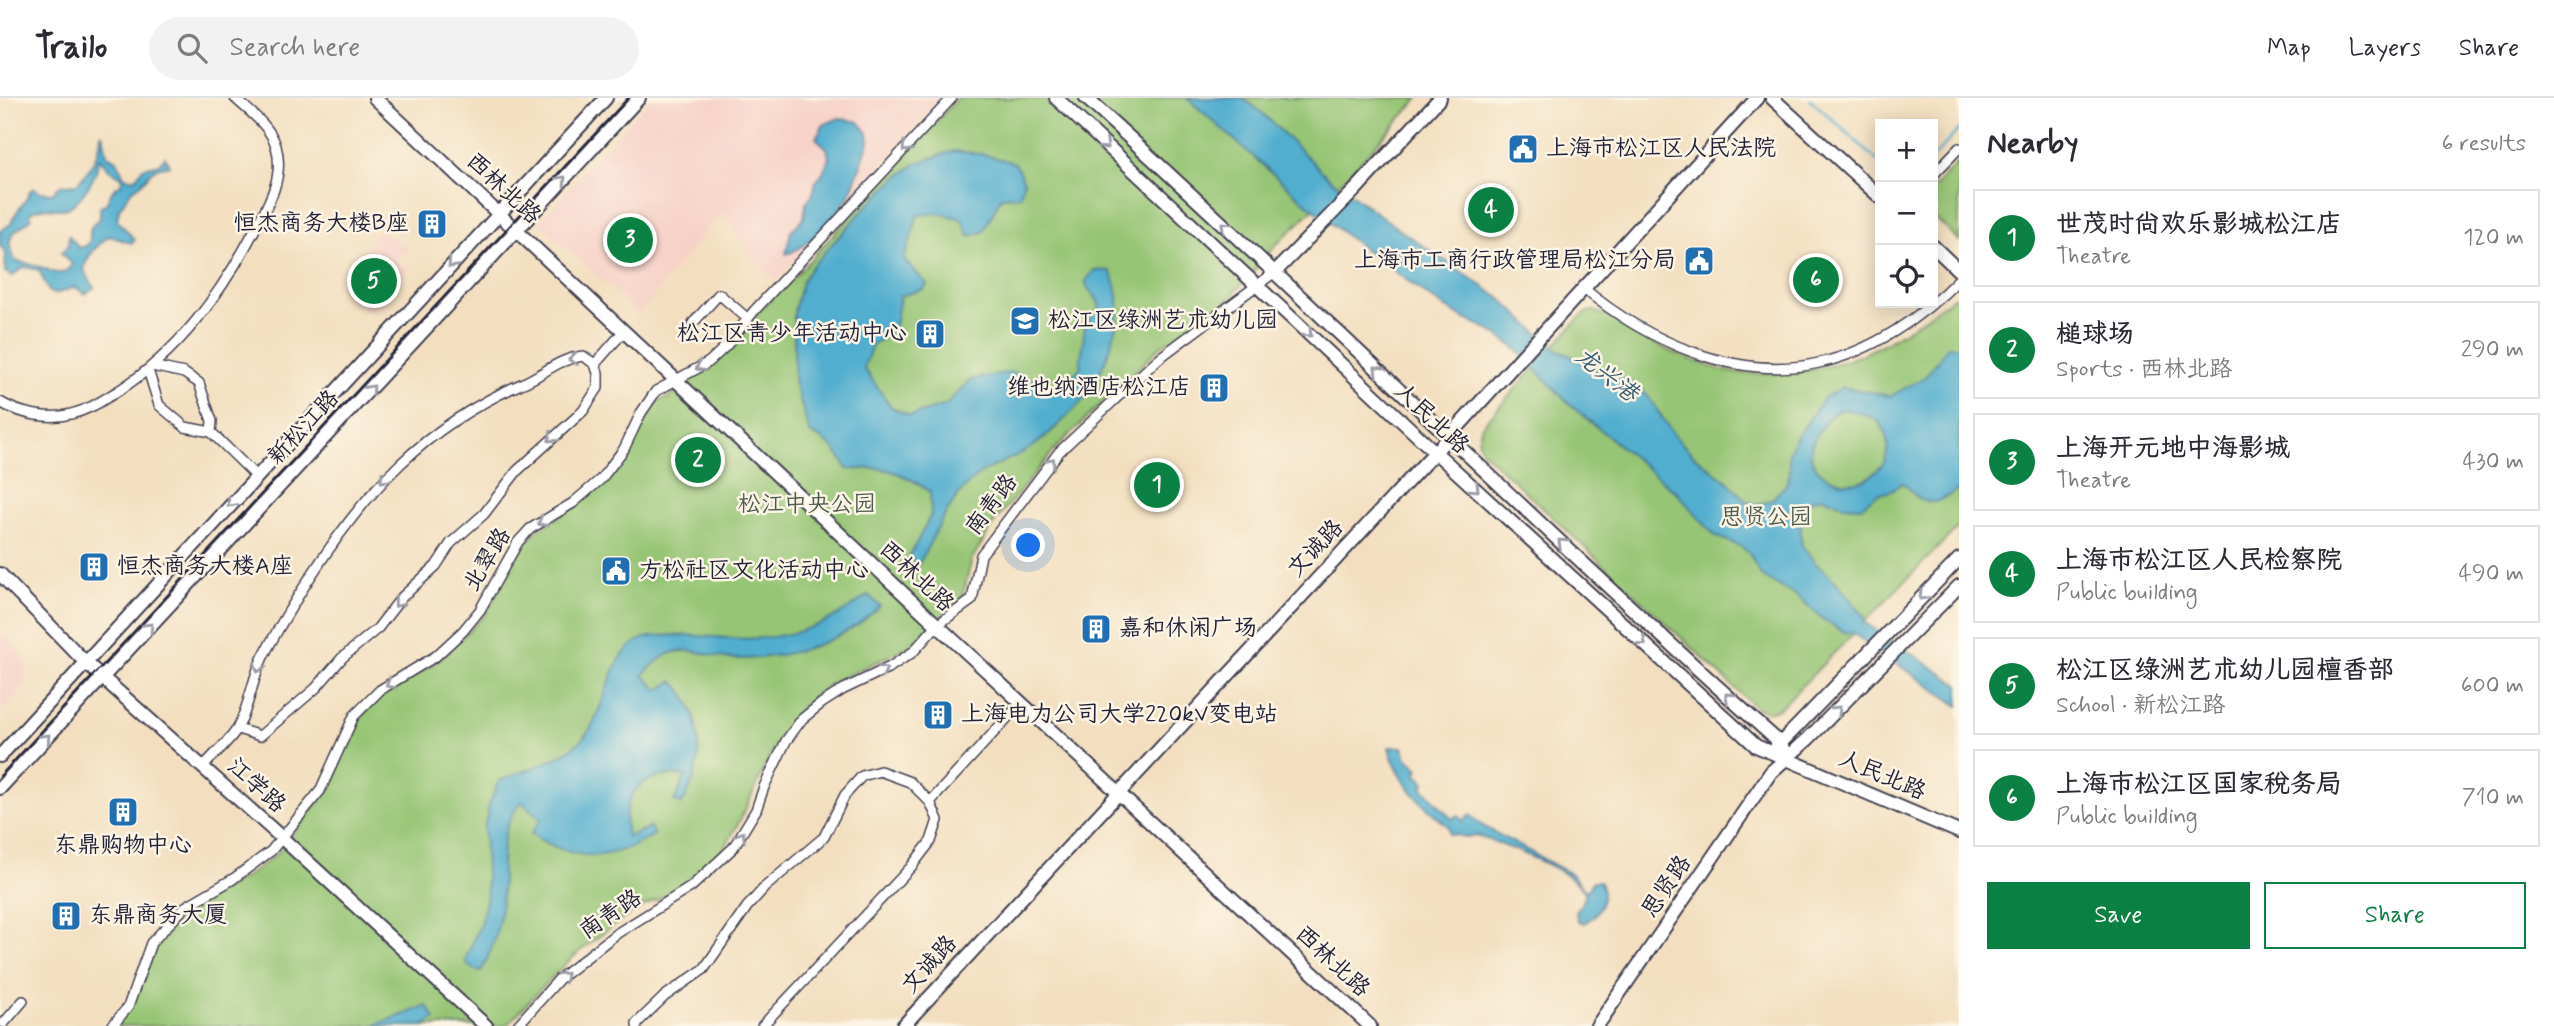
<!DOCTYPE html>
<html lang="en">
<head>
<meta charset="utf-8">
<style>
	:root { --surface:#fff; --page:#f2f2f3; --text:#2b2b33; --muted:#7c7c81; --line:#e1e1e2; --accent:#0b8043 }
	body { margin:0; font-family:Mynerve,"LXGW WenKai TC",sans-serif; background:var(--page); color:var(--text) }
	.controls { position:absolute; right:21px; top:21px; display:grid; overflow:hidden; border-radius:0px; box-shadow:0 4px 18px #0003 }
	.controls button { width:63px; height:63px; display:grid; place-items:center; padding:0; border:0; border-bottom:2px solid var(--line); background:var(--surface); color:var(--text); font:35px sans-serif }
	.you { position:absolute; left:1029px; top:448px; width:24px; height:24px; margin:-18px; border:5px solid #fff; border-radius:50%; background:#1a73e8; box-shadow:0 0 0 10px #1a73e833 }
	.badge { display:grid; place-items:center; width:46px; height:46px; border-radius:50%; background:var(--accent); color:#fff; font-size:23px; font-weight:700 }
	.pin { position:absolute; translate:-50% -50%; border:4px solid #fff; box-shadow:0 2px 7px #0006 }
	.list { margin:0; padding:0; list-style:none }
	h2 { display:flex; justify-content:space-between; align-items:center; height:91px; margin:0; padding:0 28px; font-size:30px }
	h2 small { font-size:23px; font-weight:400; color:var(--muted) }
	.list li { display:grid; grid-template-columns:46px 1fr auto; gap:21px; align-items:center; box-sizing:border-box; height:98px; margin:0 14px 14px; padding:0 14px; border:2px solid var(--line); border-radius:0px }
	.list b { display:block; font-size:26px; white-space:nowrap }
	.list p { margin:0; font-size:23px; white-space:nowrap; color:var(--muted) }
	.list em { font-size:23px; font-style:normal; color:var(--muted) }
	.actions { display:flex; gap:14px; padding:21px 28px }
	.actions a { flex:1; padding:16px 0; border:2px solid var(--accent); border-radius:0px; text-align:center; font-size:24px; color:var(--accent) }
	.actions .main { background:var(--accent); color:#fff }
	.icon { flex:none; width:38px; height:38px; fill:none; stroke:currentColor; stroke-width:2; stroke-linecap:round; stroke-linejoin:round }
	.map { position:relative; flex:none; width:1959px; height:928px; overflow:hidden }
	header { display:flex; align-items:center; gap:42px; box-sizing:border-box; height:98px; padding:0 35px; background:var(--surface); border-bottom:2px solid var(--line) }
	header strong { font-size:33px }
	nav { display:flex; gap:38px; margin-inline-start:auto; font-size:24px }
	.search { width:490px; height:63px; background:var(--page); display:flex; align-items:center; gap:18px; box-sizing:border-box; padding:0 24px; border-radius:38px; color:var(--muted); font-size:26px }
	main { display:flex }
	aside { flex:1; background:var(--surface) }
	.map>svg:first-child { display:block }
	.built { fill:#f7d1c8 }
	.green { fill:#96c574; stroke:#5c7458; stroke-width:2 }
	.water { fill:#51aecf; stroke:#3a6885; stroke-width:2; fill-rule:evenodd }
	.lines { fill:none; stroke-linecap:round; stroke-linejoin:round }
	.stream { stroke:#51aecf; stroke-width:2.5 }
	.street-casing { stroke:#413e4f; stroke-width:12 }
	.secondary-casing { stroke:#413e4f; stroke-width:16 }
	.street { stroke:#fff; stroke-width:9 }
	.secondary { stroke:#fff; stroke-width:12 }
	.tram { stroke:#22223b; stroke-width:2 }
	.oneway { stroke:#9c9ca7 }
	.labels { text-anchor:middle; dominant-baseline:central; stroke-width:5; stroke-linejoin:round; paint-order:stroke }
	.poi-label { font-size:23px; fill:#22223b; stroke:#fcf5e5; text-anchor:start }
	.street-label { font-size:23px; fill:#22223b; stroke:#fcf5e5 }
	.park-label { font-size:23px; fill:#4b5b4f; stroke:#fcf5e5 }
	.water-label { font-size:24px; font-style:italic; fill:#355a76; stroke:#fcf5e5 }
</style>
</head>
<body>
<header>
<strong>Trailo</strong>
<div class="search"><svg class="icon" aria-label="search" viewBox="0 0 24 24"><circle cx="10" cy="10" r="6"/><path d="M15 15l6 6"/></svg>Search here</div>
<nav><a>Map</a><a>Layers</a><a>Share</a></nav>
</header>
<main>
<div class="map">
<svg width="1959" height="928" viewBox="0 0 1959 928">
	<rect width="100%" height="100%" fill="#fcf5e5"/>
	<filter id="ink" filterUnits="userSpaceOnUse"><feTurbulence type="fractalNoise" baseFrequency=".0143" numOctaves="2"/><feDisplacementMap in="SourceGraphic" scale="14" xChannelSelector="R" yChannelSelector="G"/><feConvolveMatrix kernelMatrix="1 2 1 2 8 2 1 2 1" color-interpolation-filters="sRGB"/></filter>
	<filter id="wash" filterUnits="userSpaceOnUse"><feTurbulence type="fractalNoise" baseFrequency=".00686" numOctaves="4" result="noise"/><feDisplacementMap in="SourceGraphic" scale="28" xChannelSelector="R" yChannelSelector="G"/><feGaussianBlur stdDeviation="1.57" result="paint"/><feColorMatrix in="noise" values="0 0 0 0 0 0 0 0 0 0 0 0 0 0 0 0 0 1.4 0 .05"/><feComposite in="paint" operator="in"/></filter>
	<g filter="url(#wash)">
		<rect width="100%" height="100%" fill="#f3dfc0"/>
		<path class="built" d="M 651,0 L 942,0 L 775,184 L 751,158 L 722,113 L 639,216 L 538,124 Z
			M 377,132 L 399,143 L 411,154 L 403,155 L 398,160 L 399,168 L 414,167 L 372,214 L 341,197 Z
			M 0,535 L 24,558 L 26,575 L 22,592 L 0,616 Z"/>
		<path class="green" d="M 958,0 L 1419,0 L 1347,78 L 1278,145 L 1223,208 L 1161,248 L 1058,348 L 996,422 L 972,461 L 962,500 L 908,549 L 831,585 C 769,624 763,690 726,747 C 717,760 692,781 679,790 C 666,799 650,804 637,812 C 620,822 604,835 589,846 C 558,870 533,900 506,928 L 116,928 L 160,844 L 184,813 L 246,779 L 277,756 L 327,692 L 359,621 L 380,599 L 438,563 L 485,517 L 520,451 L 535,434 L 575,409 L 602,387 L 625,357 L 654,304 L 668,300 L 698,274 L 724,257 L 757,215 L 800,173 Z
			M 1959,63 L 1959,143 L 1933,118 L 1933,91 Z
			M 1954,199 L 1959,199 L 1959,428 L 1781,609 C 1770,615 1764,614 1754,608 L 1482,353 C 1477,344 1478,338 1482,328 L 1580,219 C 1584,216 1589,212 1594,213 C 1607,215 1637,237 1651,244 C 1670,254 1705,268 1726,273 C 1743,277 1763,276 1780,275 C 1856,271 1894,241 1954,199 Z"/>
		<path class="water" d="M 1187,0 L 1242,0 L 1259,12 L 1330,81 L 1403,134 L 1500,200 L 1553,249 L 1599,273 L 1631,285 L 1647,297 L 1674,337 L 1693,357 L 1727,383 L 1747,404 L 1758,407 L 1771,402 L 1786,387 L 1789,378 L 1789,355 L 1794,343 L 1825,299 L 1843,289 L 1891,298 L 1926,278 L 1948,248 L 1959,248 L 1959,391 C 1945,401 1928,412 1914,396 C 1909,391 1908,388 1902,385 L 1888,394 L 1877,396 L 1862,408 L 1843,407 L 1823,399 L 1809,403 L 1804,408 L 1800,435 L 1802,448 L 1815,465 L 1836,484 L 1865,519 L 1864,524 L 1959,587 L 1959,608 L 1852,535 L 1844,534 L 1824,522 L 1797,498 L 1761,478 L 1749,455 L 1740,448 L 1715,438 L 1678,396 L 1569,306 L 1514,249 L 1488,231 L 1463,220 L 1436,204 L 1347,138 L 1307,106 ZM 1843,311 C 1854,314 1866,316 1875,321 C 1888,329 1891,353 1883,366 C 1880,370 1875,374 1872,377 C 1852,395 1808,379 1811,351 C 1811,343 1819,334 1823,327 C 1829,319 1833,313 1843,311 Z
			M 839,20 L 859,24 L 868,35 L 869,44 C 862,62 856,84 847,101 C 837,117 804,152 786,156 L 791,133 L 804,120 L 806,105 L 813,96 L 816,83 L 822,77 L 829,60 L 827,50 L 816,40 L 823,27 Z
			M 101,36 L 103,36 L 107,57 L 117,62 L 124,79 L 135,81 L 143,70 L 159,66 L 165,59 L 170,67 C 165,69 158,68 154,72 C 145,79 142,88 132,92 L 119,111 L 117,122 L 135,142 L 132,145 L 109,138 C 98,147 86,157 84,172 L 94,190 L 85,196 L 75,189 L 55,196 L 49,194 L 39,172 L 24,169 L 12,178 L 5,174 L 6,155 L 0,148 L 0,133 L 11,126 C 15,112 26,106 30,93 L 34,90 L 40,94 L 52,95 L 62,87 L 77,86 C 90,72 101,56 101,36 ZM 100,61 L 109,71 L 121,79 L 122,85 L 113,92 L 106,106 L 100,108 L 100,120 C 97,123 94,125 92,128 C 86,137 97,147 79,150 L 69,138 L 68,148 L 61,155 L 71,164 L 71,169 C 58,183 48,169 33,167 C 26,165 21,165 15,163 L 9,144 L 14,134 L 31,121 L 30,115 C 43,105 54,114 67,110 C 78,106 91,86 95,76 C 98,69 96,67 100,61 Z
			M 953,53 L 982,56 L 1015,65 L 1024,83 L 1020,98 L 1001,99 L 983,134 L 969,138 L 962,121 L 939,115 L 918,117 L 904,162 L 927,186 L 924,191 L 900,198 L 894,234 L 872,247 L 864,270 L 891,309 L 910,318 L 946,307 L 970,282 L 1011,274 L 1061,291 L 1080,270 L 1085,227 L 1100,208 L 1095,198 L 1087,190 L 1086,183 L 1094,172 L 1110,173 C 1131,208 1108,262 1090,293 C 1082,305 1045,341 1032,349 C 1013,362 984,369 968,386 C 946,408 933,440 918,468 L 909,459 L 931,417 L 930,394 C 916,383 894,371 875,370 C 865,370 857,372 847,371 C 838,352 828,344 810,335 L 794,283 L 794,213 L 802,184 L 812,168 L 865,110 L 895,81 L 917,65 Z
			M 868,497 L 880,508 C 842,545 788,561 736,561 C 711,561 687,544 663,559 C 656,564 649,571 643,577 L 658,592 L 673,583 C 706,616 705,668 682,706 L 674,703 L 686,678 C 642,673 620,696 627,739 L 650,729 L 654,737 C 609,764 577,765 531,736 L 541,721 L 522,704 C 494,731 505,775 501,809 C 499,832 492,852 482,872 C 474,874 469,869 465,862 L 480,827 L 487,799 L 484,730 L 490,704 L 499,683 C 528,670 572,661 590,631 C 607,604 609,560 638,543 C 654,533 709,539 728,540 C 782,544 826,530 868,497 Z
			M 1389,649 L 1403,649 L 1407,660 L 1419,671 L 1416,676 L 1425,684 L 1422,689 L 1452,721 L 1458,717 L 1463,723 L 1470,717 L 1481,727 L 1571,776 L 1585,792 L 1588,792 L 1593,783 L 1599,783 C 1609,799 1599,817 1584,825 L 1578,823 L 1576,815 L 1586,797 C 1577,772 1501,747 1476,737 L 1466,739 L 1449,736 L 1449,729 C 1422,707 1398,684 1389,649 Z
			M 427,908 L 435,921 L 423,928 L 372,928 Z"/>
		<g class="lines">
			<path class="stream" d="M 1810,1 L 1880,65
				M 1933,60 L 1959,31"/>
		</g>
	</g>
	<g filter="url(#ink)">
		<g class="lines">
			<g class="street-casing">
				<path id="street" d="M 1933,77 L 1959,50
					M 1582,189 C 1645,242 1735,284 1819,265 C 1871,254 1922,219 1959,181
					M 693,225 L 719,196 L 748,221
					M 152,268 L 184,275 L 199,285 L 212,323 L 211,334 L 256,378
					M 148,272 L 159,307 L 185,329 L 211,334
					M 0,304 C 20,316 48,322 71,316 C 89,312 103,302 118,293 C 179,254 221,196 254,133 C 268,107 285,79 276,48 C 270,28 250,14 235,0
					M 238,631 L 260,638 L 316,590 L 342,560 L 378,530 L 401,500 L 436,468 L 451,445 L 484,416 L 517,373 L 583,313 L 598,290 L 598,275 L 595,266
					M 203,669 C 212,658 233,640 238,629 C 250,607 252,581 263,559 C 277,532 293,506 309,481 C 366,392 424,329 521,286 C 545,276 557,261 583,258 L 595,266 L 624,233
					M 930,704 L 1021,605
					M 4,925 L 23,903
					M 112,928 L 128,909 L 151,845 L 185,809 L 233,781 L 271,753 L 320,693 L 354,618 L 380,592 L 436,558 L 463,533 L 480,512 L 518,444 L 530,431 L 573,405 L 601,381 L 624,351 L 641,315 L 656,293 L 709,264 L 726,248 L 754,213 L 952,0
					M 517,928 L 559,881 L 616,836 L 691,789 L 733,750 L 756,712 L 764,689 L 786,643 L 802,621 L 822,605 L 844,591 L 890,569 L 913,554 L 937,527 L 972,502 L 981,457 L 1059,354 L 1158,261 L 1275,174
					M 637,928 L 637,925 L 665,898 L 704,871 L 747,809 L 765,789 L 824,739 L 845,697 L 862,678 L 880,673 L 910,684 L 930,704 L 938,722 L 931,743 L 911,769 L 762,928"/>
			</g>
			<g class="secondary-casing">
				<path id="secondary" d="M 375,0 L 937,527 L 1370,928
					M 1056,0 L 1435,354 L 1756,648 L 1959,734
					M 1086,0 C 1320,212 1544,435 1780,645 L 1788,660
					M 1772,0 L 1880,99
					M 1933,148 L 1959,173
					M 1275,174 L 1356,91 L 1440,0
					M 0,476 L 85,564 L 282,740 L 486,928
					M 1775,651 L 1959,461
					M 0,658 L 606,0
					M 0,690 L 639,0
					M 903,928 L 1435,354 L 1757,0
					M 1597,928 L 1771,674 L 1808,641 L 1959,488"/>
			</g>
			<use href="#street" class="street"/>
			<use href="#secondary" class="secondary"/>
			<path class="tram" d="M 0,678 L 628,0"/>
		</g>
		<defs><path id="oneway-chevron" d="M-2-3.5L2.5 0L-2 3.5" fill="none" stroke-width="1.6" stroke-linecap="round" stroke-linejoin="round" transform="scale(1.75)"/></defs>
		<g class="oneway">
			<use href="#oneway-chevron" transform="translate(1105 47) rotate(43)"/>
			<use href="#oneway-chevron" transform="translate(906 50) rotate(133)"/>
			<use href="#oneway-chevron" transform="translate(562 82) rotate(-47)"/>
			<use href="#oneway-chevron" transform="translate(1225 128) rotate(-137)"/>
			<use href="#oneway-chevron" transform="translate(452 166) rotate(133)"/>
			<use href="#oneway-chevron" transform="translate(1308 235) rotate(43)"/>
			<use href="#oneway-chevron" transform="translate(573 261) rotate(172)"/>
			<use href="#oneway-chevron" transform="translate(700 269) rotate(150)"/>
			<use href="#oneway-chevron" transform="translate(1378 272) rotate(-136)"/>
			<use href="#oneway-chevron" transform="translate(371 291) rotate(-47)"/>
			<use href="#oneway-chevron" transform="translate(552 340) rotate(139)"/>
			<use href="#oneway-chevron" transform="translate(1051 364) rotate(-52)"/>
			<use href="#oneway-chevron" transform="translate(384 381) rotate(134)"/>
			<use href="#oneway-chevron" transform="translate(1475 390) rotate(43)"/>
			<use href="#oneway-chevron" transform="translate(231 405) rotate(133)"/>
			<use href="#oneway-chevron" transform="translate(542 424) rotate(149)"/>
			<use href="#oneway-chevron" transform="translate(1562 445) rotate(-137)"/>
			<use href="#oneway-chevron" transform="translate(1923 498) rotate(134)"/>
			<use href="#oneway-chevron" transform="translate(398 505) rotate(129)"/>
			<use href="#oneway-chevron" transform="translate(149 529) rotate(-47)"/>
			<use href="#oneway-chevron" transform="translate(1642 544) rotate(42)"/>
			<use href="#oneway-chevron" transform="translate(259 570) rotate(110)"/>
			<use href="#oneway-chevron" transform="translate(883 572) rotate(-26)"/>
			<use href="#oneway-chevron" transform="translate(390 586) rotate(150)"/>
			<use href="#oneway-chevron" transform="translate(1729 599) rotate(-137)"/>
			<use href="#oneway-chevron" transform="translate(1837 612) rotate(-45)"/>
			<use href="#oneway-chevron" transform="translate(46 640) rotate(-47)"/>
			<use href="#oneway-chevron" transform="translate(741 738) rotate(-58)"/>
			<use href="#oneway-chevron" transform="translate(564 878) rotate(-41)"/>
		</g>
	</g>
	<defs>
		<g id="civic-square" transform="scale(1.575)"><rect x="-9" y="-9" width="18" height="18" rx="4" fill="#1f6fb2" stroke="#fcf5e5"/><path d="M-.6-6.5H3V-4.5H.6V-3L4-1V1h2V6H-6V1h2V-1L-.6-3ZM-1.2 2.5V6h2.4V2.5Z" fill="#fff"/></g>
		<g id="building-square" transform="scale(1.575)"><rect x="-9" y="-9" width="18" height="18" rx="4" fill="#1f6fb2" stroke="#fcf5e5"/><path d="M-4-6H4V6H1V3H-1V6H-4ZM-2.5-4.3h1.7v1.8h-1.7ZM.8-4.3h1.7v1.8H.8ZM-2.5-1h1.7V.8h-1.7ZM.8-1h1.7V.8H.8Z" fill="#fff"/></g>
		<g id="school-square" transform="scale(1.575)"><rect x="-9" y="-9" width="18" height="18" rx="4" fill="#1f6fb2" stroke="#fcf5e5"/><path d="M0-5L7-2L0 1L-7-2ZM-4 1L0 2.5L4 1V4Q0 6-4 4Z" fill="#fff"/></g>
	</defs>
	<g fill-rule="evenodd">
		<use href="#civic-square" x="1523" y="51"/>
		<use href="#building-square" x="432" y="126"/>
		<use href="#civic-square" x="1699" y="163"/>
		<use href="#school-square" x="1025" y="223"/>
		<use href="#building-square" x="930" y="236"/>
		<use href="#building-square" x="1214" y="290"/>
		<use href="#building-square" x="94" y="469"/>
		<use href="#civic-square" x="616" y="473"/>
		<use href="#building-square" x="1096" y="531"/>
		<use href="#building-square" x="938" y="617"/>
		<use href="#building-square" x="123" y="714"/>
		<use href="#building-square" x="66" y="818"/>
	</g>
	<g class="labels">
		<g class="poi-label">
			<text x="1546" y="51">上海市松江区人民法院</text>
			<text x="409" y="126" text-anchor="end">恒杰商务大楼B座</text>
			<text x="1676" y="163" text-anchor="end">上海市工商行政管理局松江分局</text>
			<text x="1048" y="223">松江区绿洲艺术幼儿园</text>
			<text x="907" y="236" text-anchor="end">松江区青少年活动中心</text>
			<text x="1191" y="290" text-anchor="end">维也纳酒店松江店</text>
			<text x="117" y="469">恒杰商务大楼A座</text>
			<text x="639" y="473">方松社区文化活动中心</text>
			<text x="1119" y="531">嘉和休闲广场</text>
			<text x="961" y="617">上海电力公司大学220kV变电站</text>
			<text x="123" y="748" text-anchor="middle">东鼎购物中心</text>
			<text x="89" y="818">东鼎商务大厦</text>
		</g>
		<g class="street-label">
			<text transform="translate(503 91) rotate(43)">西林北路</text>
			<text transform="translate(1431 321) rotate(43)">人民北路</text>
			<text transform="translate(304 330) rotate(-47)">新松江路</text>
			<text transform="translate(992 407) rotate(-53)">南青路</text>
			<text transform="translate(1316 451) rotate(-47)">文诚路</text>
			<text transform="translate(488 462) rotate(-59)">北翠路</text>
			<text transform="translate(916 479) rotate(43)">西林北路</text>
			<text transform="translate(1882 678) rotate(23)">人民北路</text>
			<text transform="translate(256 688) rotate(42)">江学路</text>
			<text transform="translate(1667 789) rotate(-56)">思贤路</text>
			<text transform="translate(611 817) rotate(-34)">南青路</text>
			<text transform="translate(1332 864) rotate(43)">西林北路</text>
			<text transform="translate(930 867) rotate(-48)">文诚路</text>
		</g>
		<g class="park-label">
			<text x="807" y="407">松江中央公园</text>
			<text x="1766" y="420">思贤公园</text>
		</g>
		<g class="water-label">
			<text transform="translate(1606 277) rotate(38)">龙兴港</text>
		</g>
	</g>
</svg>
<div class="controls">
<button>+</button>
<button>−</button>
<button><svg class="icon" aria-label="locate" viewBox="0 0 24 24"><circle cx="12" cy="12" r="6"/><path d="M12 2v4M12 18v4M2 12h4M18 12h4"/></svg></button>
</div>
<div class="you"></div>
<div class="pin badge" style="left:1157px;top:387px">1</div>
<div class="pin badge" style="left:698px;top:362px">2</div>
<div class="pin badge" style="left:630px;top:142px">3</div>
<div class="pin badge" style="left:1491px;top:112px">4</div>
<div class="pin badge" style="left:374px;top:183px">5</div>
<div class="pin badge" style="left:1816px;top:182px">6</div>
</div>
<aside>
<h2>Nearby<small>6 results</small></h2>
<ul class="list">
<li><span class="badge">1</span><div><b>世茂时尚欢乐影城松江店</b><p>Theatre</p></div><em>120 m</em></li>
<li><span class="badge">2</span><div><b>槌球场</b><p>Sports · 西林北路</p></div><em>290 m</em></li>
<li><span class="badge">3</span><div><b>上海开元地中海影城</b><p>Theatre</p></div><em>430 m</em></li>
<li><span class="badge">4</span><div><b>上海市松江区人民检察院</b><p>Public building</p></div><em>490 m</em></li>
<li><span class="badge">5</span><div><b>松江区绿洲艺术幼儿园檀香部</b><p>School · 新松江路</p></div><em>600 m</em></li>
<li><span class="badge">6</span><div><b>上海市松江区国家税务局</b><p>Public building</p></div><em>710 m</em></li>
</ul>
<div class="actions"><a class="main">Save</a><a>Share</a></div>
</aside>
</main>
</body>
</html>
